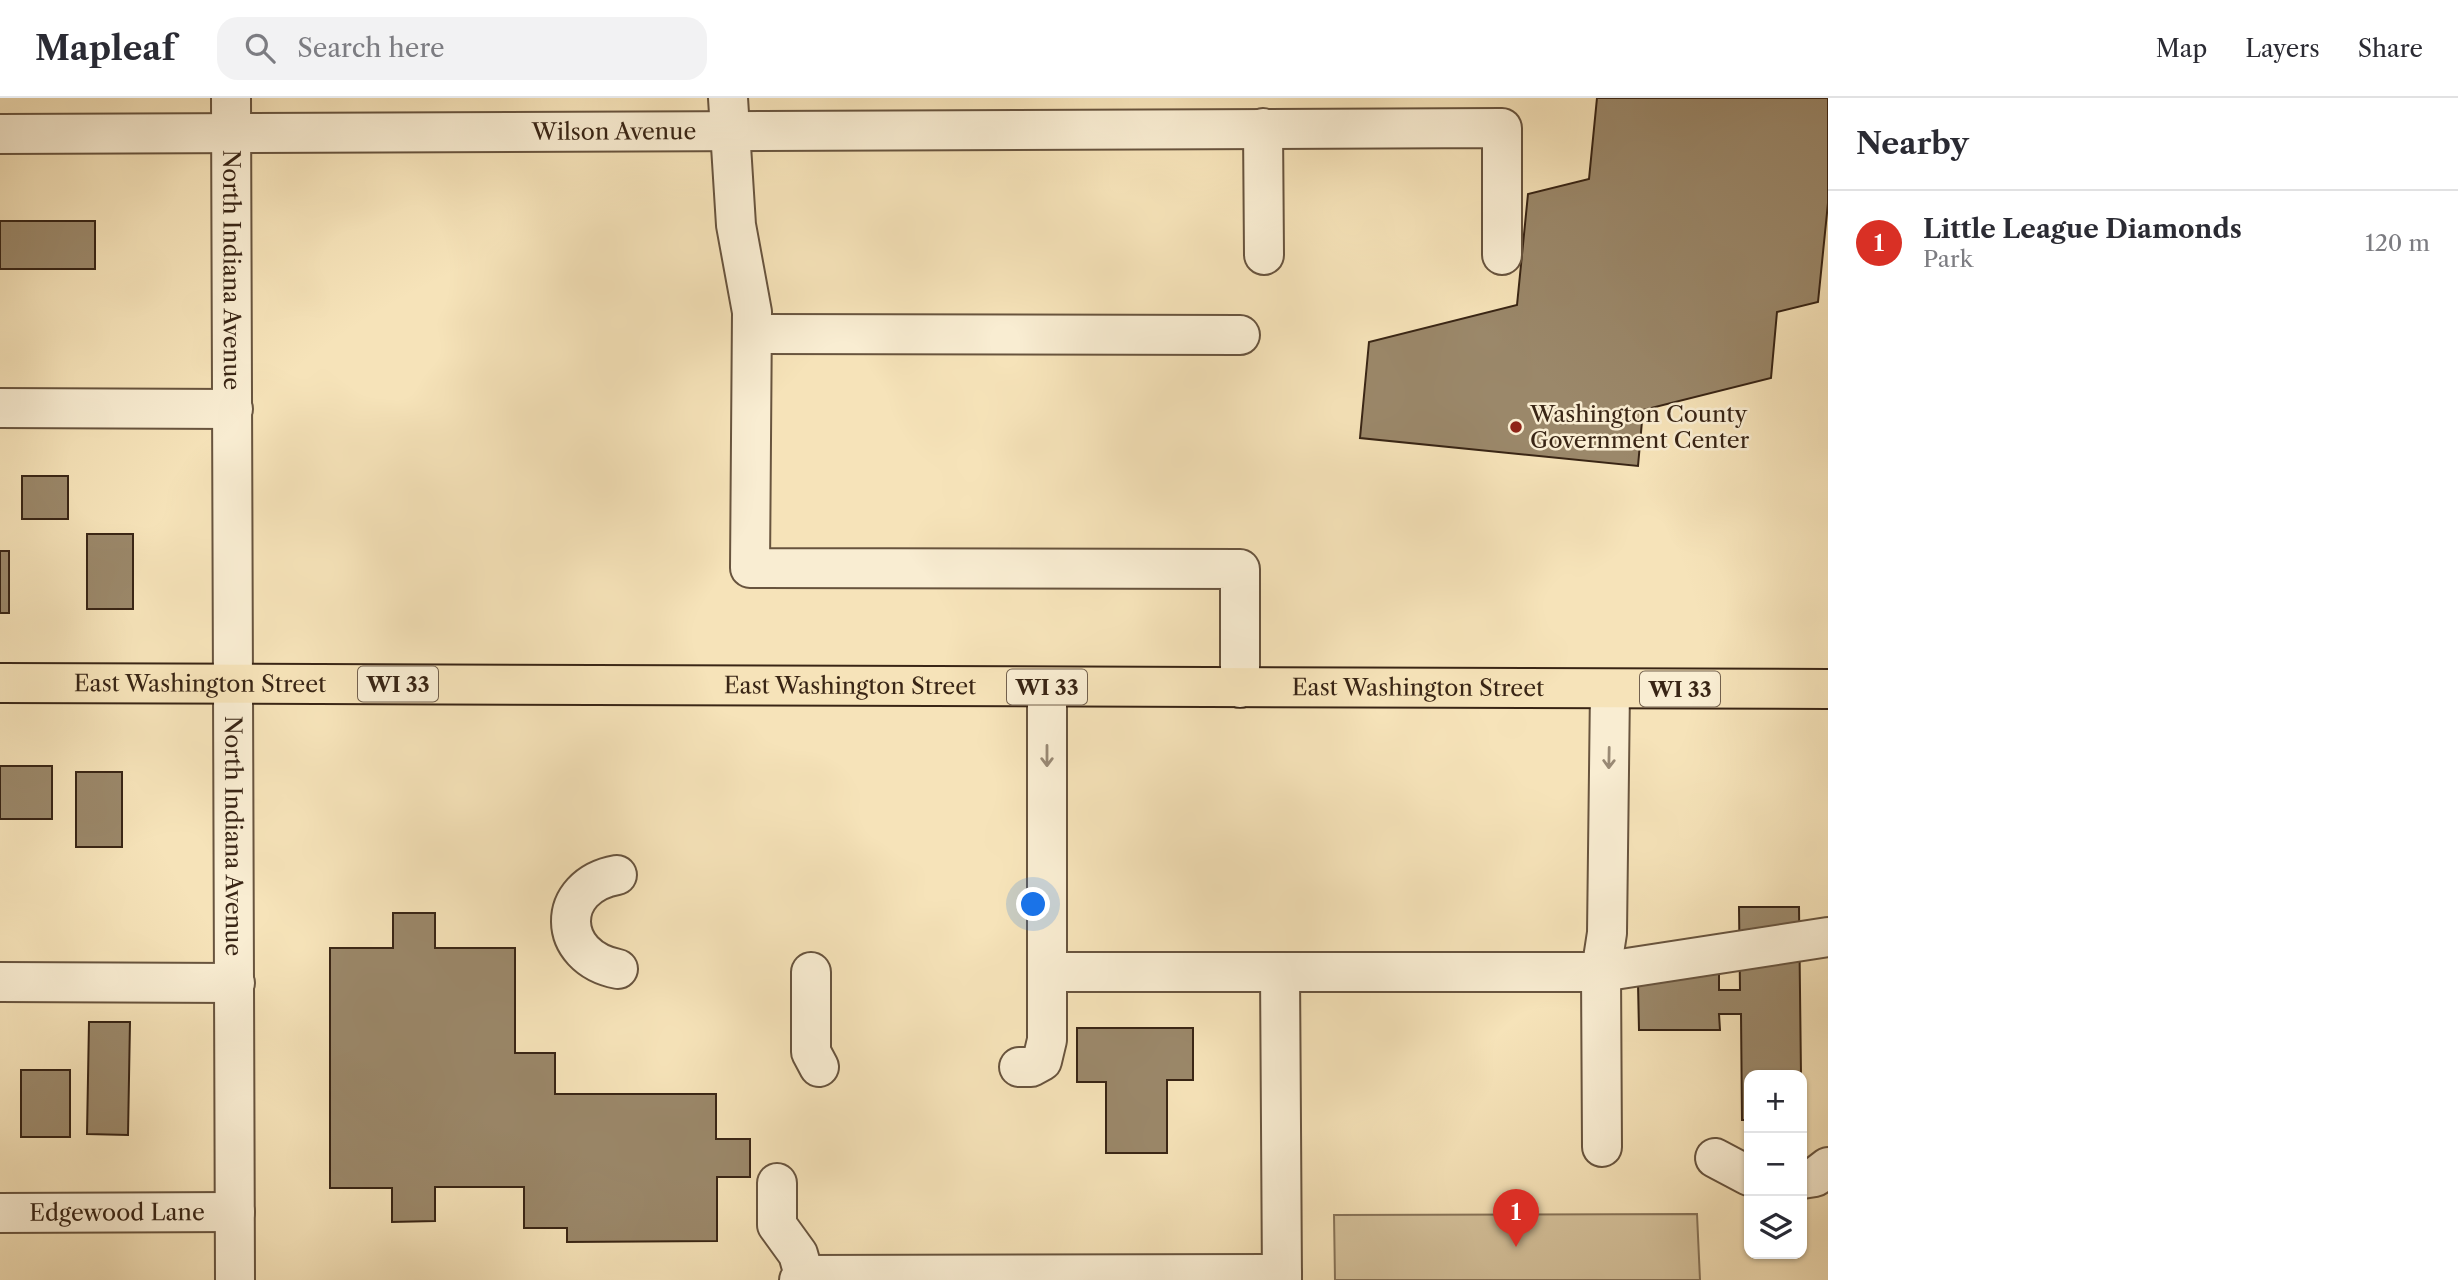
<!DOCTYPE html>
<html lang="en">
<head>
<meta charset="utf-8">
<style>
	:root { --surface:#fff; --page:#f2f2f3; --text:#2b2b33; --muted:#7c7c81; --line:#e1e1e2; --accent:#d93025 }
	body { margin:0; font-family:"Libre Caslon Text",serif; background:var(--page); color:var(--text) }
	.controls { position:absolute; right:21px; bottom:21px; display:grid; overflow:hidden; border-radius:14px; box-shadow:0 2px 5px #0004 }
	.controls button { width:63px; height:63px; display:grid; place-items:center; padding:0; border:0; border-bottom:2px solid var(--line); background:var(--surface); color:var(--text); font:35px sans-serif }
	.you { position:absolute; left:1034px; top:807px; width:24px; height:24px; margin:-18px; border:5px solid #fff; border-radius:50%; background:#1a73e8; box-shadow:0 0 0 10px #1a73e833 }
	.badge { display:grid; place-items:center; width:46px; height:46px; border-radius:50%; background:var(--accent); color:#fff; font-size:23px; font-weight:700 }
	.pin { position:absolute; translate:-50% -58px; filter:drop-shadow(0 2px 4px #0008) }
	.pin::after { content:''; position:absolute; top:37px; width:24px; height:21px; background:inherit; clip-path:polygon(0 0,100% 0,50% 100%) }
	.list { margin:0; padding:0; list-style:none }
	h2 { display:flex; justify-content:space-between; align-items:center; height:91px; margin:0; padding:0 28px; font-size:30px }
	h2 small { font-size:23px; font-weight:400; color:var(--muted) }
	.list li { display:grid; grid-template-columns:46px 1fr auto; gap:21px; align-items:center; box-sizing:border-box; height:105px; padding:0 28px; border-top:2px solid var(--line) }
	.list b { display:block; font-size:26px; white-space:nowrap }
	.list p { margin:0; font-size:23px; white-space:nowrap; color:var(--muted) }
	.list em { font-size:23px; font-style:normal; color:var(--muted) }
	.icon { flex:none; width:38px; height:38px; fill:none; stroke:currentColor; stroke-width:2; stroke-linecap:round; stroke-linejoin:round }
	.map { position:relative; flex:none; width:1828px; height:1182px; overflow:hidden }
	header { display:flex; align-items:center; gap:42px; box-sizing:border-box; height:98px; padding:0 35px; background:var(--surface); border-bottom:2px solid var(--line) }
	header strong { font-size:33px }
	nav { display:flex; gap:38px; margin-inline-start:auto; font-size:24px }
	.search { width:490px; height:63px; background:var(--page); display:flex; align-items:center; gap:18px; box-sizing:border-box; padding:0 24px; border-radius:21px; color:var(--muted); font-size:26px }
	main { display:flex }
	aside { flex:1; background:var(--surface) }
	.map>svg:first-child { display:block }
	.green { fill:#d6c39d; stroke:#887459; stroke-width:2 }
	.building { fill:#9b886a; stroke:#392515; stroke-width:2 }
	.lines { fill:none; stroke-linecap:round; stroke-linejoin:round }
	.minor-casing { stroke:#68543e; stroke-width:42 }
	.major-casing { stroke:#392515; stroke-width:42 }
	.minor { stroke:#f9edd2; stroke-width:38 }
	.major { stroke:#f6e3b9; stroke-width:38 }
	.oneway { stroke:#998974 }
	.poi-dot { fill:#8f2418; stroke:#f9edd2; stroke-width:2.5 }
	.labels { text-anchor:middle; dominant-baseline:central; stroke-width:5; stroke-linejoin:round; paint-order:stroke }
	.shield { fill:#f9edd2; stroke:#73614e; stroke-width:2 }
	.shield-label { font-size:21px; font-weight:bold; fill:#392515 }
	.street-label { font-size:23px; fill:#392515; stroke:#f9edd2 }
	.poi-label { font-size:23px; fill:#392515; stroke:#f9edd2; text-anchor:start }
</style>
</head>
<body>
<header>
<strong>Mapleaf</strong>
<div class="search"><svg class="icon" aria-label="search" viewBox="0 0 24 24"><circle cx="10" cy="10" r="6"/><path d="M15 15l6 6"/></svg>Search here</div>
<nav><a>Map</a><a>Layers</a><a>Share</a></nav>
</header>
<main>
<div class="map">
<svg width="1828" height="1182" viewBox="0 0 1828 1182">
	<rect width="100%" height="100%" fill="#f6e3b9"/>
	<filter id="stains"><feTurbulence type="fractalNoise" baseFrequency=".00286" numOctaves="4"/><feColorMatrix values="0 0 0 0 .2 0 0 0 0 .09 0 0 0 0 .02 0 0 0 .5 -.17"/></filter>
	<radialGradient id="worn" r=".72"><stop offset=".6" stop-color="#630" stop-opacity="0"/><stop offset="1" stop-color="#630" stop-opacity=".3"/></radialGradient>
	<path class="green" d="M 1697,1116 L 1700,1182 L 1335,1182 L 1334,1117 Z"/>
	<path class="building" d="M 1597,0 L 1828,0 L 1828,105 L 1818,204 L 1777,214 L 1771,280 L 1643,312 L 1638,368 L 1360,340 L 1369,244 L 1517,207 L 1528,96 L 1589,81 Z
		M 0,123 L 95,123 L 95,171 L 0,171 Z
		M 22,378 L 68,378 L 68,421 L 22,421 Z
		M 87,436 L 133,436 L 133,511 L 87,511 Z
		M 0,453 L 9,453 L 9,515 L 0,515 Z
		M 0,668 L 52,668 L 52,721 L 0,721 Z
		M 76,674 L 122,674 L 122,749 L 76,749 Z
		M 1739,809 L 1799,809 L 1801,977 L 1749,977 L 1749,1022 L 1742,1022 L 1741,916 L 1719,916 L 1720,932 L 1639,932 L 1638,886 L 1652,886 L 1652,872 L 1719,871 L 1719,892 L 1740,892 Z
		M 393,815 L 435,815 L 435,850 L 515,850 L 515,955 L 555,955 L 555,996 L 716,996 L 716,1041 L 750,1041 L 750,1079 L 717,1079 L 717,1143 L 567,1144 L 567,1130 L 524,1130 L 524,1089 L 435,1089 L 435,1123 L 392,1124 L 392,1090 L 330,1090 L 330,850 L 393,850 Z
		M 89,924 L 130,924 L 128,1037 L 87,1036 Z
		M 1077,930 L 1193,930 L 1193,982 L 1167,982 L 1167,1055 L 1106,1055 L 1106,984 L 1077,984 Z
		M 21,972 L 70,972 L 70,1039 L 21,1039 Z"/>
	<g class="lines">
		<g class="minor-casing">
			<g id="minor">
				<path id="s1" d="M 231,0 L 235,1182"/>
				<path d="M 728,0 L 736,127 L 752,214 L 750,470 L 1240,471 L 1240,590"/>
				<path d="M 1263,30 L 1264,157"/>
				<path id="s2" d="M 0,36 L 1502,30 L 1502,157"/>
				<path d="M 752,236 L 1240,237"/>
				<path d="M 0,310 L 233,311"/>
				<path d="M 617,777 C 555,788 556,859 618,871"/>
				<path d="M 811,874 L 811,954 L 819,969"/>
				<path d="M 1047,874 L 1601,874 L 1828,839"/>
				<path d="M 1280,874 L 1282,1182"/>
				<path d="M 0,884 L 235,885"/>
				<path d="M 1019,969 L 1031,969 L 1042,963 L 1047,942 L 1047,589"/>
				<path d="M 1602,1049 L 1601,874 L 1607,835 L 1610,592"/>
				<path d="M 1715,1060 L 1749,1078"/>
				<path d="M 1802,1081 L 1815,1079 L 1828,1069"/>
				<path d="M 777,1085 L 777,1127 L 798,1156 L 804,1177 L 799,1182"/>
				<path id="s3" d="M 0,1115 L 235,1114"/>
				<path d="M 804,1177 L 1282,1176"/>
			</g>
		</g>
		<g class="major-casing">
			<g id="major">
				<path id="s4" d="M 0,585 L 1828,591"/>
			</g>
		</g>
		<use href="#minor" class="minor"/>
		<use href="#major" class="major"/>
	</g>
	<defs><path id="oneway-shaft" d="M-6 0H5M1.5-3L5.5 0L1.5 3" fill="none" stroke-width="1.6" stroke-linecap="round" stroke-linejoin="round" transform="scale(1.75)"/></defs>
	<g class="oneway">
		<use href="#oneway-shaft" transform="translate(1047 658) rotate(90)"/>
		<use href="#oneway-shaft" transform="translate(1609 660) rotate(91)"/>
	</g>
	<circle class="poi-dot" cx="1516" cy="329" r="7"/>
	<g class="labels">
		<g class="shield">
			<rect x="358" y="568.5" width="80" height="35" rx="5"/>
			<rect x="1007" y="571.5" width="80" height="35" rx="5"/>
			<rect x="1640" y="573.5" width="80" height="35" rx="5"/>
		</g>
		<g class="shield-label">
			<text x="398" y="586">WI 33</text>
			<text x="1047" y="589">WI 33</text>
			<text x="1680" y="591">WI 33</text>
		</g>
		<g class="street-label">
			<text stroke="none"><textPath href="#s2" startOffset="614">Wilson Avenue</textPath></text>
			<text stroke="none"><textPath href="#s1" startOffset="172">North Indiana Avenue</textPath></text>
			<text stroke="none"><textPath href="#s4" startOffset="200">East Washington Street</textPath></text>
			<text stroke="none"><textPath href="#s4" startOffset="850">East Washington Street</textPath></text>
			<text stroke="none"><textPath href="#s4" startOffset="1418">East Washington Street</textPath></text>
			<text stroke="none"><textPath href="#s1" startOffset="738">North Indiana Avenue</textPath></text>
			<text stroke="none"><textPath href="#s3" startOffset="117">Edgewood Lane</textPath></text>
		</g>
		<g class="poi-label">
			<text x="1530" y="316">Washington County<tspan x="1530" dy="26">Government Center</tspan></text>
		</g>
	</g>
	<rect width="100%" height="100%" filter="url(#stains)"/>
	<rect width="100%" height="100%" fill="url(#worn)"/>
</svg>
<div class="controls">
<button>+</button>
<button>−</button>
<button><svg class="icon" aria-label="layers" viewBox="0 0 24 24"><path d="M12 4l9 5-9 5-9-5zM3 14l9 5 9-5"/></svg></button>
</div>
<div class="you"></div>
<div class="pin badge" style="left:1516px;top:1149px">1</div>
</div>
<aside>
<h2>Nearby<small></small></h2>
<ul class="list">
<li><span class="badge">1</span><div><b>Little League Diamonds</b><p>Park</p></div><em>120 m</em></li>
</ul>
</aside>
</main>
</body>
</html>
